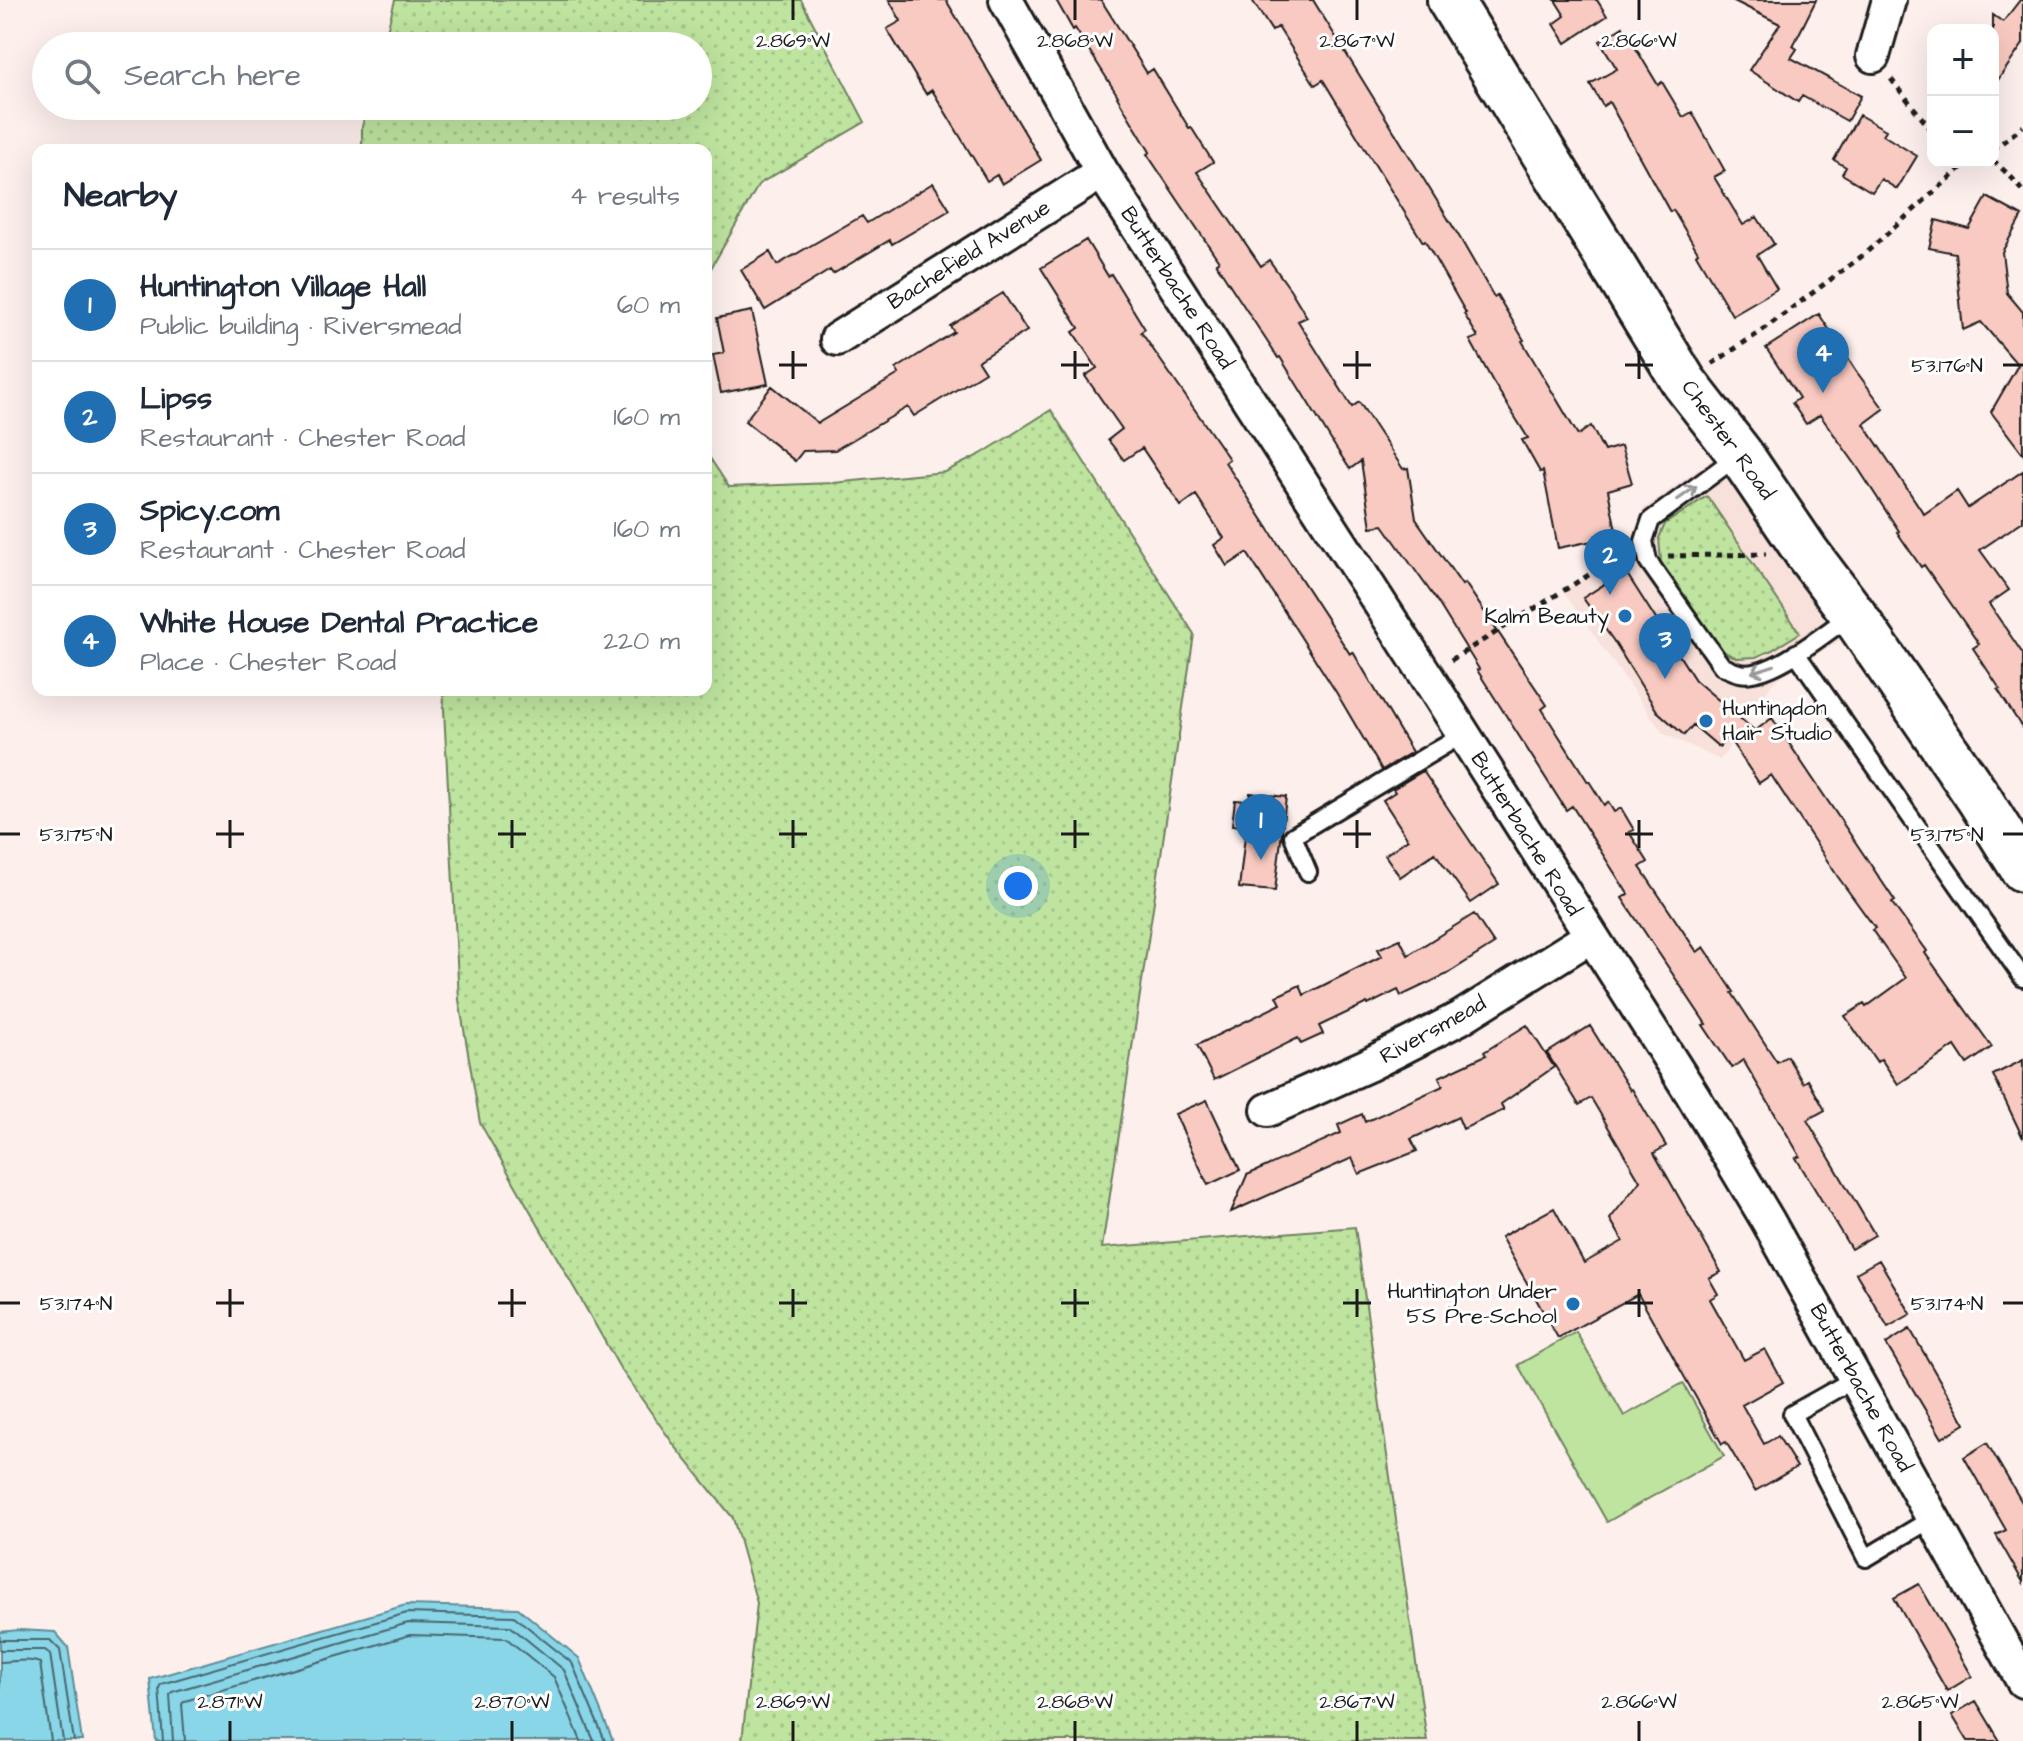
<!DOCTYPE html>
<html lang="en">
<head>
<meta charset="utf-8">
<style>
	:root { --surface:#fff; --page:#f2f2f3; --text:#1f2937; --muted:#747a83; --line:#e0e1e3; --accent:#1f6fb2 }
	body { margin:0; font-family:"Architects Daughter",sans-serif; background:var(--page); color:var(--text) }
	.controls { position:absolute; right:24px; top:24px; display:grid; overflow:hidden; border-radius:16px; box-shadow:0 8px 32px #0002 }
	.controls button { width:72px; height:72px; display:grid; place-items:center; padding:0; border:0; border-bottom:2px solid var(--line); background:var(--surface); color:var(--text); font:40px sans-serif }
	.you { position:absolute; left:1018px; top:886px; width:28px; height:28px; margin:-20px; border:6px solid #fff; border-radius:50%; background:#1a73e8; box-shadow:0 0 0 12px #1a73e833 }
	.badge { display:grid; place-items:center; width:52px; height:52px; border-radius:50%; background:var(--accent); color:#fff; font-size:26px; font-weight:700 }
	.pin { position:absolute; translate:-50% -66px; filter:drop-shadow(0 2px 4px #0008) }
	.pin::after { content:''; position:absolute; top:42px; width:28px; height:24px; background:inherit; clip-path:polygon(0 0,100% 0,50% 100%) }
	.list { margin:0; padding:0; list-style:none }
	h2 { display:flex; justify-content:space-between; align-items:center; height:104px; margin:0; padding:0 32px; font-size:34px }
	h2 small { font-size:26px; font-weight:400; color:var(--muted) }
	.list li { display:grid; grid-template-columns:52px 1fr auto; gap:24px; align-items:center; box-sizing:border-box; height:112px; padding:0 32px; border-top:2px solid var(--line) }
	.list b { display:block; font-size:30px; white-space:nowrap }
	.list p { margin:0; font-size:26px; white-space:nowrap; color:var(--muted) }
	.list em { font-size:26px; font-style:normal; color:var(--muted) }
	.icon { flex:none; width:44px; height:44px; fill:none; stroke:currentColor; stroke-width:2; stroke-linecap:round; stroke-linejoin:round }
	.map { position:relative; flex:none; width:2023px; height:1741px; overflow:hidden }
	.search { position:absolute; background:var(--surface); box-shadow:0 8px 32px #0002; left:32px; top:32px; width:680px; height:88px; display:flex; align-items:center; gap:20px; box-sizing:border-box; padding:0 28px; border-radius:44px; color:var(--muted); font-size:30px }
	.panel { position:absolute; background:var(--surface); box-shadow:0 8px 32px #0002; left:32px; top:144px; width:680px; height:552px; border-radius:16px }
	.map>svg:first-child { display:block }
	.built { fill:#f8e0db }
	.grass { fill:url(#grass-dots); stroke:#6d805e; stroke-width:2 }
	.garden { fill:#bee49f; stroke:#6d805e; stroke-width:2 }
	.water { fill:#89d6e8; stroke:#5d8c96; stroke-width:2 }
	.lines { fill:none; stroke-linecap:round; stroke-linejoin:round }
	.shore { stroke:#48666e; stroke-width:2 }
	.building { fill:#f9cac1; stroke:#1c1c1c; stroke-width:2 }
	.lane-casing { stroke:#1c1c1c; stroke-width:22 }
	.street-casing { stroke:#1c1c1c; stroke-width:38 }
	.secondary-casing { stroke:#1c1c1c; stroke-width:50 }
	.path { stroke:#1c1c1c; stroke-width:5; stroke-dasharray:6 6; stroke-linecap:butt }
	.lane { stroke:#fff; stroke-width:16 }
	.street { stroke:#fff; stroke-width:32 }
	.secondary { stroke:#fff; stroke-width:44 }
	.oneway { stroke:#999 }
	.ticks { fill:none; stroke:#1c1c1c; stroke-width:3 }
	.poi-dot { fill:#1f6fb2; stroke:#fff; stroke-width:3 }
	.labels { text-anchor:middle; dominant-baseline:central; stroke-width:6; stroke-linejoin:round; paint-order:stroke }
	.street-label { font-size:22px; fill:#1c1c1c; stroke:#fff }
	.poi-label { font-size:22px; fill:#1c1c1c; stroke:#fff; text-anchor:end }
	.ticks-label { font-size:20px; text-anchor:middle; fill:#1c1c1c; stroke:#fff; stroke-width:6; stroke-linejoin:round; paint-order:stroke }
</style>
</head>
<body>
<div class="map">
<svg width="2023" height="1741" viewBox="0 0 2023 1741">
	<defs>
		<pattern id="grass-dots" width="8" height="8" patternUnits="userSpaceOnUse" patternTransform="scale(2)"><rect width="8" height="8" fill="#bee49f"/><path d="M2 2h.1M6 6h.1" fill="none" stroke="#a3c388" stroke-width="1.8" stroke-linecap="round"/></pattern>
	</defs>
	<rect width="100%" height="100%" fill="#fdefec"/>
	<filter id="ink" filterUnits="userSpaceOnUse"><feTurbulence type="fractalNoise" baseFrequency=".0125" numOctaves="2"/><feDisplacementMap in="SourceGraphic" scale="16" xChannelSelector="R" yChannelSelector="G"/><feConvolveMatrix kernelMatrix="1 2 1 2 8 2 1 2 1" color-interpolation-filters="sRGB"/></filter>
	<g filter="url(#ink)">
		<path class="built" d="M 1718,455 L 1842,639 L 1774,681 L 1720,760 L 1663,733 L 1563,591 L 1644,541 L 1642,510 Z"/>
		<path class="grass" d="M 395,0 L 801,0 L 865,122 L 759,184 L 706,277 L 706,150 L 362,150 L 362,127 L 367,106 L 698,106 L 698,46 L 383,46 Z
			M 1051,410 L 1194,634 L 1102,1248 L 1355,1227 L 1427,1741 L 742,1741 L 757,1603 L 733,1518 L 674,1445 L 620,1368 L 480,1123 L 459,1000 L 443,690 L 706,690 L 706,452 L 729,487 L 833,483 L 945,472 L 981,454 Z
			M 1707,496 L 1800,633 L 1772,650 L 1756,657 L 1737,658 L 1718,649 L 1661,563 L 1659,538 L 1665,524 Z"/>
		<path class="garden" d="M 1576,1332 L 1624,1416 L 1683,1383 L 1724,1456 L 1607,1522 L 1518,1365 Z"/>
		<path class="water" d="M 406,1605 L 518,1608 L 579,1658 L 613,1741 L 156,1741 L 150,1679 Z
			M 19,1630 L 55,1632 L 68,1647 L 82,1741 L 0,1741 L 0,1632 Z"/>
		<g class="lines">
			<path class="shore" d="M 0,1640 L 50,1640 L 60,1650 L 74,1741
				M 0,1650 L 45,1650 L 50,1654 L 63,1741
				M 0,1662 C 13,1662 28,1658 40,1663 L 51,1741
				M 163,1741 L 159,1688 L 161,1684 L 407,1613 L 514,1616 L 572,1663 L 605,1741
				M 173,1741 L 170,1695 L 172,1692 L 408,1623 L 510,1626 L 564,1670 L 594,1741
				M 185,1741 L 182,1704 L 185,1701 L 410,1635 L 506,1638 L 554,1677 L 581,1741"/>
		</g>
		<path class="building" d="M 889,0 L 946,0 L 1041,160 L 1002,184 L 997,175 L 987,181 L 932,90 L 926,94 L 887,29 L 901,21 Z
			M 1056,0 L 1101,0 L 1147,73 L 1153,69 L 1189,128 L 1191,127 L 1213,162 L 1197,172 L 1261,266 L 1269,260 L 1290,289 L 1307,317 L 1298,321 L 1352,407 L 1359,402 L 1403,469 L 1408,468 L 1416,519 L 1462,585 L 1465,583 L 1547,705 L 1542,709 L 1588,782 L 1589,781 L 1604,805 L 1608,802 L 1614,812 L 1621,808 L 1634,830 L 1629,832 L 1648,862 L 1640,867 L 1697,952 L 1704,947 L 1734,992 L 1732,993 L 1777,1062 L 1787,1056 L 1803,1083 L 1808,1080 L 1825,1110 L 1807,1120 L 1875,1235 L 1851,1249 L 1796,1158 L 1800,1156 L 1743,1060 L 1732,1068 L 1703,1025 L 1706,1024 L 1622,898 L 1628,894 L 1572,806 L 1566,810 L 1477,670 L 1479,669 L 1437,601 L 1383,525 L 1371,527 L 1361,461 L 1350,469 L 1336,448 L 1280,357 L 1278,358 L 1230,285 L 1216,263 L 1219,261 L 1147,154 L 1150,152 L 1117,97 L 1118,96 L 1075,28 L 1073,30 Z
			M 1252,0 L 1313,0 L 1460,238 L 1494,297 L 1497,295 L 1524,340 L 1522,341 L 1578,435 L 1591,426 L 1604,451 L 1621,446 L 1632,483 L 1608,490 L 1617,536 L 1558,548 L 1543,471 L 1540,472 L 1522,440 L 1528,438 L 1492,380 L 1470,340 L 1478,337 L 1464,314 L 1466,313 L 1425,241 L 1423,242 L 1357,136 L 1323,80 L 1315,85 L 1278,27 L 1272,31 Z
			M 1555,0 L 1597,0 L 1607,16 L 1566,43 L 1554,24 L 1565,16 Z
			M 1732,0 L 1816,0 L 1793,46 L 1797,49 L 1791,58 L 1861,96 L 1847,121 L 1802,96 L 1798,102 L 1749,70 L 1780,24 Z
			M 2020,0 L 2023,0 L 2023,44 L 1993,87 L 1993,15 L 2003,22 Z
			M 1623,27 L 1658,85 L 1662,82 L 1683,117 L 1692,112 L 1725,171 L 1714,177 L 1743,225 L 1757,217 L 1774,244 L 1757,255 L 1777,289 L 1732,315 L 1696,254 L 1698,252 L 1673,210 L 1670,212 L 1609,102 L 1603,106 L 1590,84 L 1617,69 L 1600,41 Z
			M 1859,115 L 1886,130 L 1883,135 L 1917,156 L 1897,189 L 1881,179 L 1872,192 L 1842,174 L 1846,167 L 1834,160 Z
			M 933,183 L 950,210 L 892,244 L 890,240 L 833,274 L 830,270 L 765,310 L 741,270 L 770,252 L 777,265 L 862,216 L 867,223 Z
			M 1987,197 L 2022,216 L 2002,252 L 2007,293 L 2023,312 L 2023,454 L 1991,412 L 2018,365 L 1981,322 L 1963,330 L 1955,253 L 1929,248 L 1936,220 L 1969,229 Z
			M 1086,240 L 1108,276 L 1111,274 L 1145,329 L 1141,332 L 1229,459 L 1225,462 L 1350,654 L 1353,652 L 1412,752 L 1382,770 L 1336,692 L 1247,553 L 1227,566 L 1214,545 L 1224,538 L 1196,495 L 1181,506 L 1142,448 L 1124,460 L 1108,440 L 1122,429 L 1085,376 L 1097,368 L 1073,332 L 1079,328 L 1041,268 Z
			M 1003,293 L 1027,331 L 978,361 L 985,372 L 914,416 L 908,407 L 835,450 L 803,451 L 795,461 L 745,421 L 772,386 L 818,423 L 899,374 L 896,369 L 954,332 L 950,326 Z
			M 752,311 L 768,384 L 721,393 L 713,355 L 724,353 L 717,318 Z
			M 1819,314 L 1856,371 L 1884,409 L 1864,424 L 1924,514 L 1957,491 L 1968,508 L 2023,471 L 2023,521 L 1980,550 L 2009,590 L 1989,604 L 2023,654 L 2023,729 L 1998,690 L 2000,689 L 1973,648 L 1979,644 L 1924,565 L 1921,567 L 1897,532 L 1899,531 L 1856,465 L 1820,415 L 1806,424 L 1792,403 L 1799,398 L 1766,348 Z
			M 1625,571 L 1695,680 L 1755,731 L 1772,718 L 1895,901 L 1892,903 L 1927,951 L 1925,953 L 1992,1047 L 1967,1064 L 1955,1046 L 1898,1084 L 1881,1059 L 1877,1062 L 1845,1016 L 1864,1004 L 1866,1007 L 1906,978 L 1872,930 L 1875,928 L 1838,877 L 1771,775 L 1759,783 L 1728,737 L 1719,747 L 1693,725 L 1684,735 L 1657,711 L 1613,640 L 1583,598 Z
			M 1423,771 L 1499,884 L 1471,903 L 1435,853 L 1400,877 L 1385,855 L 1408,839 L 1383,800 L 1395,792 L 1393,789 Z
			M 1250,793 L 1286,797 L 1275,891 L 1239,888 L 1246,827 L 1232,825 L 1235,800 L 1250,801 Z
			M 1474,914 L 1494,944 L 1445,975 L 1401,996 L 1398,990 L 1368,1005 L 1367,1003 L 1319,1026 L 1323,1034 L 1301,1044 L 1298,1038 L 1214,1080 L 1197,1045 L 1281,1004 L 1277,996 L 1300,985 L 1304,995 L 1382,956 L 1378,949 L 1400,939 L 1408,955 Z
			M 1527,1025 L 1554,1067 L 1501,1104 L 1504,1110 L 1463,1129 L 1458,1117 L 1411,1139 L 1417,1151 L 1359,1174 L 1352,1158 L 1231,1212 L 1247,1175 L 1341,1133 L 1338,1125 L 1362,1114 L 1365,1122 L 1443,1086 L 1439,1077 L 1486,1055 L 1484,1052 Z
			M 1590,1026 L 1630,1090 L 1632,1089 L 1666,1146 L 1654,1153 L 1721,1272 L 1709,1278 L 1718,1294 L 1710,1299 L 1744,1360 L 1765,1349 L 1783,1382 L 1742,1405 L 1764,1444 L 1778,1436 L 1797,1467 L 1755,1491 L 1726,1442 L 1722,1444 L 1638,1294 L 1558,1338 L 1501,1237 L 1554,1208 L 1584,1263 L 1623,1241 L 1610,1219 L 1640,1181 L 1591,1098 L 1579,1105 L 1547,1053 Z
			M 2023,1060 L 2023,1138 L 1993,1075 Z
			M 1207,1100 L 1240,1170 L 1208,1185 L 1175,1114 Z
			M 1879,1260 L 1911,1314 L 1888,1327 L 1856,1273 Z
			M 1910,1329 L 1965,1424 L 1942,1438 L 1886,1344 Z
			M 1987,1443 L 2023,1504 L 2023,1582 L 1996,1535 L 2006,1530 L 1964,1457 Z
			M 1919,1584 L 1972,1676 L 1947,1691 L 1894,1598 Z
			M 1976,1701 L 2000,1741 L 1968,1741 L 1952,1715 Z"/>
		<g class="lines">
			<g class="lane-casing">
				<path id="lane" d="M 1739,455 L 1651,520 L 1644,541 L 1648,561 L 1722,666 C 1727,668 1734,672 1740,673 C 1769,680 1827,632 1851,615
					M 1796,653 L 2023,978
					M 1308,872 L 1293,836 L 1463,734
					M 1856,1378 L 1792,1414 L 1866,1558 L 1933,1518"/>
			</g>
			<g class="street-casing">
				<path id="street" d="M 1006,0 L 1102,172 L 1426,675 L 1692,1094 L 1768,1221 L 2023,1681
					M 1873,56 L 1889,0
					M 837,339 L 1102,172
					M 1268,1110 L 1368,1065 L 1460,1018 L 1591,936"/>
			</g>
			<g class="secondary-casing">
				<path id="secondary" d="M 1450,0 L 1684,382 L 1740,454 L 1807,553 L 1853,614 L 1980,800 L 2023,869"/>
			</g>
			<path class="path" d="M 1891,79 L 1933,132
				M 1993,150 L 2023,126
				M 1993,160 L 2013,179 L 2023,192
				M 1712,364 L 1760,332 L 1862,256 L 1961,168 L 1972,162
				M 1668,556 L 1766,554
				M 1451,660 L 1626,552"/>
			<use href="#lane" class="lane"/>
			<use href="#street" class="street"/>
			<use href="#secondary" class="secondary"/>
		</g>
		<defs><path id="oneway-shaft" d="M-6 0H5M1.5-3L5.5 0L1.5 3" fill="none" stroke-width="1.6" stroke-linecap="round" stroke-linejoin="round" transform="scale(2)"/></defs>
		<g class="oneway">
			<use href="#oneway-shaft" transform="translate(1687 493) rotate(-36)"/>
			<use href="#oneway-shaft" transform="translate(1763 669) rotate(162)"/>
		</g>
	</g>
	<path class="ticks" d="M 793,0 L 793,20M 1075,0 L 1075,20M 1357,0 L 1357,20M 1639,0 L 1639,20M 793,351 L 793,379M 1075,351 L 1075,379M 1357,351 L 1357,379M 1639,351 L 1639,379M 779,365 L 807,365M 1061,365 L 1089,365M 1343,365 L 1371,365M 1625,365 L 1653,365M 2003,365 L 2023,365M 230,820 L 230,848M 512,820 L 512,848M 793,820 L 793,848M 1075,820 L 1075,848M 1357,820 L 1357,848M 1639,820 L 1639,848M 0,834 L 20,834M 216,834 L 244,834M 498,834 L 526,834M 779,834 L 807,834M 1061,834 L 1089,834M 1343,834 L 1371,834M 1625,834 L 1653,834M 2003,834 L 2023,834M 230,1289 L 230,1317M 512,1289 L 512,1317M 793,1289 L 793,1317M 1075,1289 L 1075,1317M 1357,1289 L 1357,1317M 1639,1289 L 1639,1317M 0,1303 L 20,1303M 216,1303 L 244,1303M 498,1303 L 526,1303M 779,1303 L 807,1303M 1061,1303 L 1089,1303M 1343,1303 L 1371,1303M 1625,1303 L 1653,1303M 2003,1303 L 2023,1303M 230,1721 L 230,1741M 512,1721 L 512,1741M 793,1721 L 793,1741M 1075,1721 L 1075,1741M 1357,1721 L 1357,1741M 1639,1721 L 1639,1741M 1920,1721 L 1920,1741"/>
	<g class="poi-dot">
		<circle cx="1625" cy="616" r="8"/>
		<circle cx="1706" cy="721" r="8"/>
		<circle cx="1573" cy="1304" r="8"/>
	</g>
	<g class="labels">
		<g class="street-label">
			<text transform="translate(969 255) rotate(-32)">Bachefield Avenue</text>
			<text transform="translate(1177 288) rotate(57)">Butterbache Road</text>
			<text transform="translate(1728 440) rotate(54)">Chester Road</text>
			<text transform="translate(1526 834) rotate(58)">Butterbache Road</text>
			<text transform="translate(1433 1030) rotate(-29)">Riversmead</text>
			<text transform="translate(1861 1388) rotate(61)">Butterbache Road</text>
		</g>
		<g class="poi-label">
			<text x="1609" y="616">Kalm Beauty</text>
			<text x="1722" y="708" text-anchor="start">Huntingdon<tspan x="1722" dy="25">Hair Studio</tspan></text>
			<text x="1557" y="1291">Huntington Under<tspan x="1557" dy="25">5S Pre-School</tspan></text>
		</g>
	</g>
	<g class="ticks-label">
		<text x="793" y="47">2.869°W</text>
		<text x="1075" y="47">2.868°W</text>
		<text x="1357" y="47">2.867°W</text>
		<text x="1639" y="47">2.866°W</text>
		<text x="1947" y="372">53.176°N</text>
		<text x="76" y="841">53.175°N</text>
		<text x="1947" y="841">53.175°N</text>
		<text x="76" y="1310">53.174°N</text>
		<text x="1947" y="1310">53.174°N</text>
		<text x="230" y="1708">2.871°W</text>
		<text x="512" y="1708">2.870°W</text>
		<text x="793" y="1708">2.869°W</text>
		<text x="1075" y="1708">2.868°W</text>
		<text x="1357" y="1708">2.867°W</text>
		<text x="1639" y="1708">2.866°W</text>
		<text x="1920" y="1708">2.865°W</text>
	</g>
</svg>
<div class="controls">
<button>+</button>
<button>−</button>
</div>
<div class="you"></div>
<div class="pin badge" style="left:1261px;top:860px">1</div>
<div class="pin badge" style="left:1610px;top:595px">2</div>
<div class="pin badge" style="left:1665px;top:679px">3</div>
<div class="pin badge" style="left:1823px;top:393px">4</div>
<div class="search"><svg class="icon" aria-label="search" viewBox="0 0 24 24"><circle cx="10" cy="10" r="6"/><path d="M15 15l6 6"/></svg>Search here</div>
<section class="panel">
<h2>Nearby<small>4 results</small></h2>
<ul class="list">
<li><span class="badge">1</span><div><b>Huntington Village Hall</b><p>Public building · Riversmead</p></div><em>60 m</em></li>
<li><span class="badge">2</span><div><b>Lipss</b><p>Restaurant · Chester Road</p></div><em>160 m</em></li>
<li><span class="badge">3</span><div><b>Spicy.com</b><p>Restaurant · Chester Road</p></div><em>160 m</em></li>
<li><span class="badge">4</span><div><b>White House Dental Practice</b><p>Place · Chester Road</p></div><em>220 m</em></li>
</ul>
</section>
</div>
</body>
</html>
